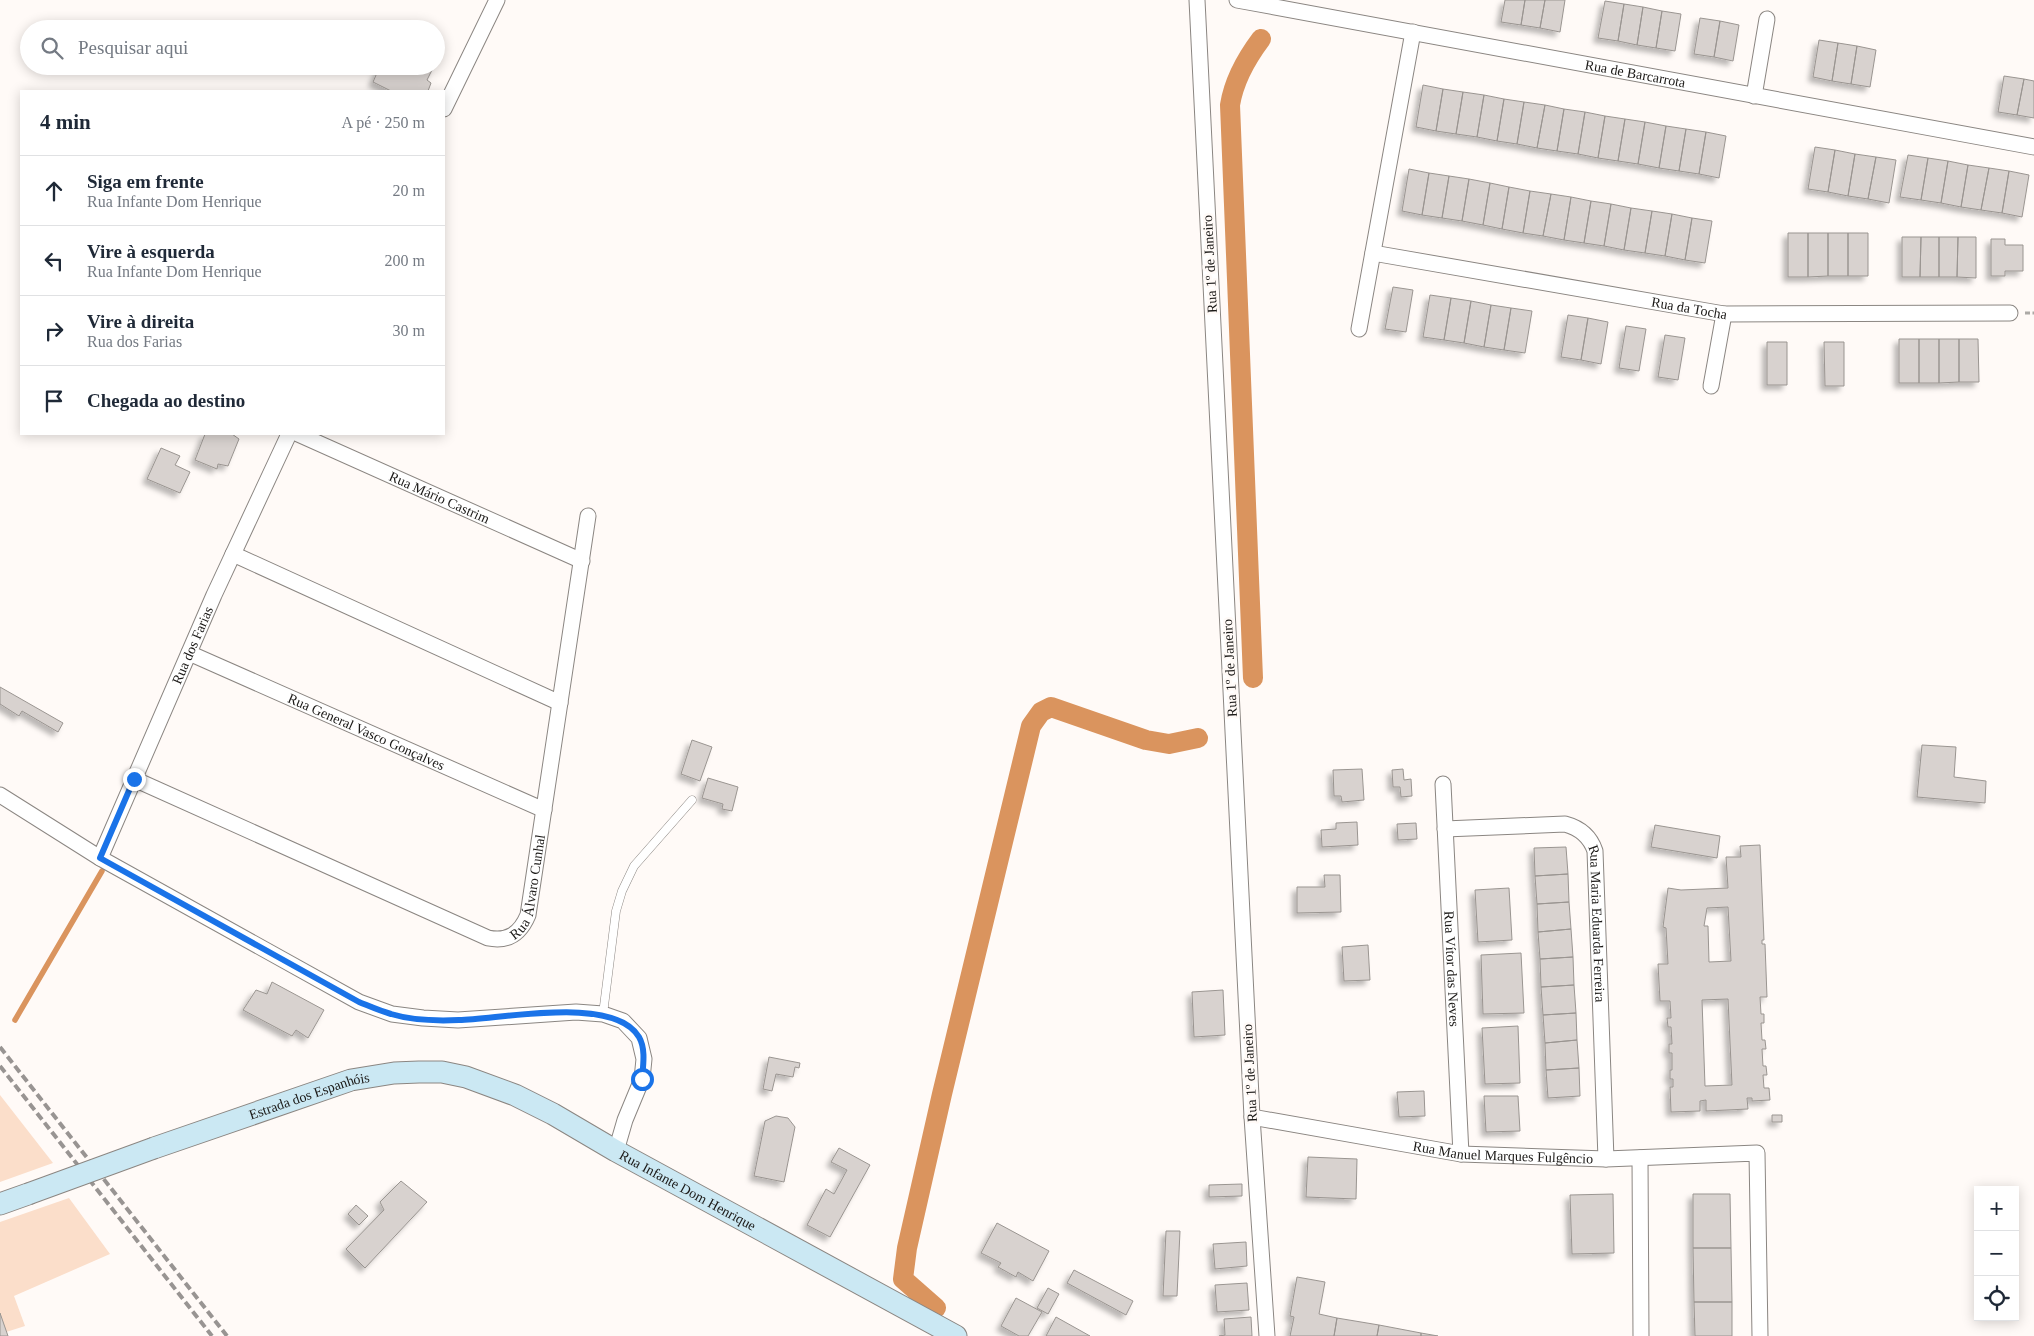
<!DOCTYPE html>
<html lang="pt">
<head>
<meta charset="utf-8">
<style>
	:root { --surface:#fff; --page:#f2f2f3; --text:#1f2937; --muted:#747a83; --line:#e0e1e3 }
	body { margin:0; font-family:Georgia,serif; background:var(--page); color:var(--text) }
	.controls { position:absolute; right:15px; bottom:15px; display:grid; overflow:hidden; border-radius:0px; box-shadow:0 2px 12px #0003 }
	.controls button { width:45px; height:45px; display:grid; place-items:center; padding:0; border:0; border-bottom:1px solid var(--line); background:var(--surface); color:var(--text); font:25px sans-serif }
	.stop { position:absolute; width:15px; height:15px; margin:-11px; border:4px solid #1a73e8; border-radius:50%; background:#fff }
	.stop.end { background:#1a73e8; border-color:#fff; box-shadow:0 1px 5px #0008 }
	.list { margin:0; padding:0; list-style:none }
	h2 { display:flex; justify-content:space-between; align-items:center; height:65px; margin:0; padding:0 20px; font-size:21px }
	h2 small { font-size:16px; font-weight:400; color:var(--muted) }
	.list li { display:grid; grid-template-columns:32px 1fr auto; gap:15px; align-items:center; box-sizing:border-box; height:70px; padding:0 20px; border-top:1px solid var(--line) }
	.list b { display:block; font-size:19px; white-space:nowrap }
	.list p { margin:0; font-size:16px; white-space:nowrap; color:var(--muted) }
	.list em { font-size:16px; font-style:normal; color:var(--muted) }
	.icon { flex:none; width:28px; height:28px; fill:none; stroke:currentColor; stroke-width:2; stroke-linecap:round; stroke-linejoin:round }
	.map { position:relative; flex:none; width:2034px; height:1336px; overflow:hidden }
	.search { position:absolute; background:var(--surface); box-shadow:0 2px 12px #0003; left:20px; top:20px; width:425px; height:55px; display:flex; align-items:center; gap:12px; box-sizing:border-box; padding:0 18px; border-radius:28px; color:var(--muted); font-size:19px }
	.panel { position:absolute; background:var(--surface); box-shadow:0 2px 12px #0003; left:20px; top:90px; width:425px; height:345px; border-radius:0px }
	.map>svg:first-child { display:block }
	.green { fill:#fbdeca }
	.lines { fill:none; stroke-linecap:round; stroke-linejoin:round }
	.stream { stroke:#da945e; stroke-width:5.5 }
	.canal { stroke:#da945e; stroke-width:20 }
	.building { fill:#d8d2cf; stroke:#9a9591; fill-rule:evenodd; filter:url(#shadow) }
	.service-casing { stroke:#8b8682; stroke-width:9 }
	.minor-casing { stroke:#8b8682; stroke-width:17 }
	.secondary-casing { stroke:#8b8682; stroke-width:23 }
	.path { stroke:#aca9a6; stroke-width:3; stroke-dasharray:5 2.5; stroke-linecap:butt }
	.service { stroke:#fff; stroke-width:8 }
	.minor { stroke:#fff; stroke-width:15 }
	.secondary { stroke:#cbe8f3; stroke-width:21 }
	.rail { stroke:#989492; stroke-width:4; stroke-dasharray:8 4; stroke-linecap:butt }
	.secondary-bridge-casing { stroke:#8b8682; stroke-width:23; stroke-linecap:butt }
	.secondary-bridge { stroke:#cbe8f3; stroke-width:21 }
	.route { stroke:#1a73e8; stroke-width:6 }
	.labels { text-anchor:middle; dominant-baseline:central; stroke-width:5; stroke-linejoin:round; paint-order:stroke }
	.street-label { font-size:14px; fill:#1b1917; stroke:#fffaf7 }
</style>
</head>
<body>
<div class="map">
<svg width="2034" height="1336" viewBox="0 0 2034 1336">
	<defs>
		<filter id="shadow"><feDropShadow dx="-4.5" dy="4.5" stdDeviation="2.5" flood-color="#0004"/></filter>
	</defs>
	<rect width="100%" height="100%" fill="#fffaf7"/>
	<path class="green" d="M 0,1095 L 53,1163 L 0,1182 Z
		M 69,1198 L 110,1254 L 14,1296 L 25,1326 L 0,1334 L 0,1222 Z"/>
	<g class="lines">
		<path class="stream" d="M 15,1020 L 102,871"/>
		<path class="canal" d="M 1253,678 L 1230,105 C 1234,80 1246,59 1261,39
			M 936,1308 L 903,1279 L 907,1248 L 942,1094 L 1031,726 L 1041,712 L 1051,707 L 1146,740 L 1169,744 L 1198,738"/>
	</g>
	<path class="building" d="M 1505,0 L 1525,0 L 1521,25 L 1501,22 Z
		M 1525,0 L 1545,0 L 1540,28 L 1521,25 Z
		M 1545,0 L 1565,0 L 1560,32 L 1540,28 Z
		M 1605,1 L 1624,4 L 1618,41 L 1598,38 Z
		M 1624,4 L 1643,7 L 1637,45 L 1618,41 Z
		M 1643,7 L 1662,11 L 1656,48 L 1637,45 Z
		M 1662,11 L 1681,14 L 1675,51 L 1656,48 Z
		M 1700,18 L 1720,21 L 1714,57 L 1694,54 Z
		M 1720,21 L 1739,25 L 1733,61 L 1714,57 Z
		M 1819,40 L 1838,43 L 1832,81 L 1813,77 Z
		M 1838,43 L 1857,46 L 1851,84 L 1832,81 Z
		M 1857,46 L 1876,50 L 1870,87 L 1851,84 Z
		M 380,66 L 434,66 L 427,80 L 431,83 L 428,91 L 391,91 L 373,82 Z
		M 2004,76 L 2024,79 L 2017,115 L 1998,112 Z
		M 2024,79 L 2034,81 L 2034,118 L 2017,115 Z
		M 1423,85 L 1443,89 L 1436,131 L 1416,127 Z
		M 1443,89 L 1463,92 L 1456,134 L 1436,131 Z
		M 1463,92 L 1484,95 L 1477,137 L 1456,134 Z
		M 1484,95 L 1504,99 L 1497,141 L 1477,137 Z
		M 1504,99 L 1524,102 L 1517,144 L 1497,141 Z
		M 1524,102 L 1545,105 L 1537,148 L 1517,144 Z
		M 1545,105 L 1564,109 L 1557,151 L 1537,148 Z
		M 1564,109 L 1585,112 L 1578,154 L 1557,151 Z
		M 1585,112 L 1605,116 L 1598,158 L 1578,154 Z
		M 1605,116 L 1625,119 L 1618,161 L 1598,158 Z
		M 1625,119 L 1645,122 L 1638,164 L 1618,161 Z
		M 1645,122 L 1666,126 L 1659,168 L 1638,164 Z
		M 1666,126 L 1686,129 L 1679,171 L 1659,168 Z
		M 1686,129 L 1706,132 L 1699,174 L 1679,171 Z
		M 1706,132 L 1726,136 L 1719,178 L 1699,174 Z
		M 1815,147 L 1835,150 L 1828,192 L 1808,189 Z
		M 1835,150 L 1855,154 L 1848,196 L 1828,192 Z
		M 1855,154 L 1876,157 L 1868,199 L 1848,196 Z
		M 1908,155 L 1928,158 L 1921,200 L 1900,197 Z
		M 1876,157 L 1896,160 L 1889,203 L 1868,199 Z
		M 1928,158 L 1948,161 L 1941,203 L 1921,200 Z
		M 1948,161 L 1968,165 L 1961,207 L 1941,203 Z
		M 1968,165 L 1989,168 L 1981,210 L 1961,207 Z
		M 1989,168 L 2009,171 L 2002,213 L 1981,210 Z
		M 1409,169 L 1429,173 L 1422,215 L 1402,211 Z
		M 2009,171 L 2029,175 L 2022,217 L 2002,213 Z
		M 1429,173 L 1449,176 L 1442,218 L 1422,215 Z
		M 1449,176 L 1469,179 L 1462,221 L 1442,218 Z
		M 1469,179 L 1490,183 L 1483,225 L 1462,221 Z
		M 1490,183 L 1509,187 L 1502,229 L 1483,225 Z
		M 1509,187 L 1530,191 L 1523,233 L 1502,229 Z
		M 1530,191 L 1551,194 L 1543,236 L 1523,233 Z
		M 1551,194 L 1571,197 L 1564,240 L 1543,236 Z
		M 1571,197 L 1591,201 L 1584,243 L 1564,240 Z
		M 1591,201 L 1611,204 L 1604,246 L 1584,243 Z
		M 1611,204 L 1631,208 L 1624,250 L 1604,246 Z
		M 1631,208 L 1652,211 L 1645,253 L 1624,250 Z
		M 1652,211 L 1672,214 L 1665,256 L 1645,253 Z
		M 1672,214 L 1692,218 L 1685,260 L 1665,256 Z
		M 1692,218 L 1712,221 L 1705,263 L 1685,260 Z
		M 1788,233 L 1808,233 L 1808,277 L 1788,277 Z
		M 1808,233 L 1828,233 L 1828,276 L 1808,277 Z
		M 1828,233 L 1848,233 L 1848,276 L 1828,276 Z
		M 1848,233 L 1868,233 L 1868,276 L 1848,276 Z
		M 1902,237 L 1921,237 L 1920,277 L 1902,277 Z
		M 1921,237 L 1939,237 L 1939,277 L 1920,277 Z
		M 1939,237 L 1958,237 L 1957,277 L 1939,277 Z
		M 1958,237 L 1976,237 L 1976,278 L 1957,277 Z
		M 1991,239 L 2005,239 L 2005,245 L 2023,245 L 2023,271 L 2005,271 L 2005,276 L 1991,276 Z
		M 1393,287 L 1413,290 L 1406,332 L 1385,329 Z
		M 1430,295 L 1451,298 L 1444,340 L 1423,337 Z
		M 1451,298 L 1471,301 L 1464,343 L 1444,340 Z
		M 1471,301 L 1491,305 L 1484,347 L 1464,343 Z
		M 1491,305 L 1511,308 L 1504,350 L 1484,347 Z
		M 1511,308 L 1532,311 L 1525,353 L 1504,350 Z
		M 1568,315 L 1588,318 L 1581,360 L 1561,357 Z
		M 1588,318 L 1608,322 L 1601,364 L 1581,360 Z
		M 1626,326 L 1646,329 L 1639,371 L 1619,368 Z
		M 1665,335 L 1685,338 L 1678,380 L 1658,377 Z
		M 1899,339 L 1919,339 L 1919,383 L 1899,383 Z
		M 1919,339 L 1939,339 L 1939,383 L 1919,383 Z
		M 1939,339 L 1959,339 L 1959,382 L 1939,383 Z
		M 1959,339 L 1978,339 L 1979,382 L 1959,382 Z
		M 1767,342 L 1787,342 L 1787,385 L 1767,385 Z
		M 1824,342 L 1844,342 L 1844,386 L 1825,386 Z
		M 205,434 L 232,434 L 239,439 L 228,466 L 218,464 L 217,469 L 195,460 Z
		M 161,448 L 180,456 L 175,465 L 190,472 L 180,493 L 147,479 Z
		M 0,687 L 63,723 L 58,732 L 22,711 L 19,716 L 0,704 Z
		M 692,740 L 712,747 L 700,781 L 681,774 Z
		M 1922,745 L 1956,747 L 1954,777 L 1986,781 L 1985,803 L 1917,797 Z
		M 1362,769 L 1364,800 L 1342,802 L 1341,796 L 1334,796 L 1333,770 Z
		M 1403,769 L 1404,780 L 1411,779 L 1412,796 L 1401,797 L 1400,787 L 1393,787 L 1392,770 Z
		M 708,778 L 738,787 L 732,811 L 722,809 L 723,804 L 702,798 Z
		M 1357,822 L 1358,845 L 1322,847 L 1321,830 L 1336,829 L 1336,823 Z
		M 1416,823 L 1417,839 L 1398,840 L 1397,824 Z
		M 1655,825 L 1720,836 L 1717,858 L 1651,847 Z
		M 1760,845 L 1764,940 L 1762,940 L 1762,944 L 1765,944 L 1767,997 L 1760,997 L 1761,1014 L 1764,1014 L 1764,1023 L 1761,1023 L 1762,1040 L 1765,1040 L 1766,1049 L 1762,1049 L 1763,1066 L 1766,1066 L 1767,1075 L 1763,1075 L 1764,1088 L 1769,1088 L 1770,1100 L 1752,1101 L 1752,1098 L 1747,1098 L 1748,1109 L 1706,1111 L 1706,1100 L 1700,1101 L 1700,1111 L 1671,1112 L 1670,1087 L 1673,1087 L 1673,1079 L 1670,1079 L 1670,1070 L 1672,1070 L 1672,1053 L 1669,1053 L 1669,1044 L 1672,1044 L 1671,1027 L 1668,1027 L 1667,1018 L 1671,1018 L 1670,1001 L 1660,1001 L 1658,964 L 1668,964 L 1666,928 L 1663,927 L 1668,888 L 1681,890 L 1728,888 L 1726,857 L 1741,857 L 1740,846 ZM 1728,907 L 1731,961 L 1709,962 L 1708,926 L 1704,926 L 1707,908 ZM 1728,999 L 1732,1085 L 1705,1086 L 1702,1000 Z
		M 1566,847 L 1568,874 L 1535,876 L 1534,848 Z
		M 1568,874 L 1569,902 L 1537,904 L 1535,876 Z
		M 1324,875 L 1340,875 L 1341,912 L 1297,913 L 1297,887 L 1325,887 Z
		M 1509,888 L 1512,940 L 1478,942 L 1475,890 Z
		M 1569,902 L 1571,929 L 1538,932 L 1537,904 Z
		M 1571,929 L 1573,957 L 1540,959 L 1538,932 Z
		M 1368,945 L 1370,980 L 1344,981 L 1342,947 Z
		M 1521,953 L 1524,1013 L 1483,1014 L 1481,955 Z
		M 1573,957 L 1574,985 L 1541,987 L 1540,959 Z
		M 272,982 L 324,1010 L 308,1038 L 296,1030 L 292,1036 L 243,1010 L 256,990 L 267,994 Z
		M 1574,985 L 1576,1013 L 1543,1015 L 1541,987 Z
		M 1223,990 L 1225,1035 L 1194,1037 L 1192,992 Z
		M 1576,1013 L 1577,1040 L 1545,1043 L 1543,1015 Z
		M 1518,1026 L 1520,1083 L 1485,1084 L 1482,1028 Z
		M 1577,1040 L 1579,1068 L 1546,1070 L 1545,1043 Z
		M 769,1057 L 800,1063 L 799,1068 L 795,1067 L 793,1077 L 776,1074 L 772,1091 L 763,1089 Z
		M 1579,1068 L 1580,1096 L 1548,1098 L 1546,1070 Z
		M 1424,1091 L 1425,1116 L 1399,1117 L 1397,1092 Z
		M 1484,1096 L 1518,1096 L 1520,1131 L 1486,1132 Z
		M 1772,1115 L 1782,1115 L 1782,1122 L 1772,1122 Z
		M 776,1116 L 788,1118 L 795,1127 L 784,1182 L 754,1176 L 765,1121 Z
		M 839,1148 L 870,1165 L 830,1237 L 807,1225 L 826,1189 L 834,1194 L 847,1170 L 831,1162 Z
		M 1308,1157 L 1357,1159 L 1356,1199 L 1306,1197 Z
		M 401,1181 L 427,1202 L 365,1268 L 346,1249 L 384,1210 L 380,1202 Z
		M 1242,1184 L 1242,1196 L 1209,1197 L 1209,1185 Z
		M 1613,1194 L 1614,1253 L 1572,1254 L 1570,1195 Z
		M 1693,1194 L 1730,1194 L 1731,1248 L 1693,1248 Z
		M 356,1205 L 368,1216 L 359,1225 L 348,1214 Z
		M 997,1223 L 1049,1251 L 1033,1281 L 1018,1272 L 1016,1277 L 998,1267 L 1001,1263 L 981,1253 Z
		M 1166,1231 L 1180,1231 L 1177,1296 L 1163,1296 Z
		M 1246,1242 L 1247,1266 L 1215,1269 L 1213,1244 Z
		M 1693,1248 L 1731,1248 L 1732,1302 L 1694,1302 Z
		M 1074,1270 L 1133,1301 L 1126,1315 L 1067,1283 Z
		M 1297,1277 L 1325,1282 L 1319,1314 L 1337,1318 L 1334,1336 L 1290,1336 L 1294,1317 L 1290,1316 Z
		M 1247,1283 L 1249,1310 L 1217,1312 L 1215,1285 Z
		M 1048,1288 L 1059,1294 L 1048,1314 L 1037,1308 Z
		M 1016,1298 L 1042,1312 L 1028,1336 L 1019,1336 L 1001,1326 Z
		M 1694,1302 L 1732,1302 L 1732,1336 L 1695,1336 Z
		M 0,1313 L 8,1336 L 0,1336 Z
		M 1056,1317 L 1090,1336 L 1046,1336 Z
		M 1251,1317 L 1252,1336 L 1219,1336 L 1225,1335 L 1224,1319 Z
		M 1337,1318 L 1379,1325 L 1377,1336 L 1334,1336 Z
		M 1379,1325 L 1421,1333 L 1421,1336 L 1377,1336 Z
		M 1421,1333 L 1438,1336 L 1421,1336 Z"/>
	<g class="lines">
		<g class="service-casing">
			<path id="service" d="M 603,1014 L 616,911 L 622,891 L 634,866 L 692,800"/>
		</g>
		<g class="minor-casing">
			<g id="minor">
				<path d="M 1197,0 L 1252,1117 L 1267,1336"/>
				<path id="s1" d="M 1237,0 L 2034,147"/>
				<path d="M 1754,96 L 1767,19"/>
				<path d="M 444,109 L 497,0"/>
				<path id="s2" d="M 1373,253 L 1724,314 L 2010,313"/>
				<path d="M 1359,329 L 1413,32"/>
				<path d="M 1711,386 L 1724,314"/>
				<path id="s3" d="M 298,434 L 582,561"/>
				<path d="M 233,554 L 560,703"/>
				<path id="s4" d="M 189,653 L 544,810"/>
				<path id="s5" d="M 134,779 L 488,938 C 508,942 520,934 528,915 L 588,516"/>
				<path id="s6" d="M 1443,784 L 1461,1154"/>
				<path d="M 0,795 L 100,858 L 359,1002 L 392,1014 L 423,1018 L 458,1020 L 576,1012 L 603,1014 L 623,1021 L 639,1038 L 644,1059 L 642,1079 L 625,1120 L 616,1151"/>
				<path id="s7" d="M 1445,829 L 1565,824 C 1580,828 1590,836 1595,851 L 1606,1159"/>
				<path id="s8" d="M 100,858 L 214,595 L 289,434"/>
				<path id="s9" d="M 1252,1117 L 1461,1154 L 1606,1159 L 1757,1153 L 1760,1336"/>
				<path d="M 1640,1158 L 1641,1336"/>
			</g>
		</g>
		<g class="secondary-casing">
			<g id="secondary">
				<path id="s10" d="M 154,1148 L 351,1080 L 394,1073 L 419,1072 L 442,1072 L 466,1077 L 515,1095 L 553,1114 L 616,1151 L 956,1336"/>
				<path d="M 0,1204 L 28,1194"/>
			</g>
		</g>
		<path class="path" d="M 2025,313 L 2034,313"/>
		<use href="#service" class="service"/>
		<use href="#minor" class="minor"/>
		<use href="#secondary" class="secondary"/>
		<path class="rail" d="M 0,1047 L 227,1336
			M 0,1066 L 212,1336"/>
		<g class="secondary-bridge-casing">
			<path id="secondary-bridge" d="M 28,1194 L 154,1148"/>
		</g>
		<use href="#secondary-bridge" class="secondary-bridge"/>
	</g>
	<g class="lines">
		<path class="route" d="M 134,779 L 100,858 L 359,1002 C 369,1006 380,1011 391,1014 C 411,1020 438,1021 459,1020 C 502,1019 614,995 639,1037 C 646,1049 643,1066 642,1079"/>
	</g>
	<g class="labels">
		<g class="street-label">
			<text stroke="none"><textPath href="#s1" startOffset="405">Rua de Barcarrota</textPath></text>
			<text transform="translate(1210 264) rotate(-93)">Rua 1º de Janeiro</text>
			<text stroke="none"><textPath href="#s2" startOffset="321">Rua da Tocha</textPath></text>
			<text stroke="none"><textPath href="#s3" startOffset="155">Rua Mário Castrim</textPath></text>
			<text stroke="none"><textPath href="#s8" startOffset="232">Rua dos Farias</textPath></text>
			<text transform="translate(1230 668) rotate(-93)">Rua 1º de Janeiro</text>
			<text stroke="none"><textPath href="#s4" startOffset="194">Rua General Vasco Gonçalves</textPath></text>
			<text stroke="none"><textPath href="#s5" startOffset="466">Rua Álvaro Cunhal</textPath></text>
			<text stroke="none"><textPath href="#s7" startOffset="235">Rua Maria Eduarda Ferreira</textPath></text>
			<text stroke="none"><textPath href="#s6" startOffset="185">Rua Vítor das Neves</textPath></text>
			<text transform="translate(1250 1073) rotate(-93)">Rua 1º de Janeiro</text>
			<text stroke="none"><textPath href="#s10" startOffset="164">Estrada dos Espanhóis</textPath></text>
			<text stroke="none"><textPath href="#s9" startOffset="254">Rua Manuel Marques Fulgêncio</textPath></text>
			<text stroke="none"><textPath href="#s10" startOffset="574">Rua Infante Dom Henrique</textPath></text>
		</g>
	</g>
</svg>
<div class="controls">
<button>+</button>
<button>−</button>
<button><svg class="icon" aria-label="locate" viewBox="0 0 24 24"><circle cx="12" cy="12" r="6"/><path d="M12 2v4M12 18v4M2 12h4M18 12h4"/></svg></button>
</div>
<div class="stop" style="left:642px;top:1079px"></div>
<div class="stop end" style="left:134px;top:779px"></div>
<div class="search"><svg class="icon" aria-label="search" viewBox="0 0 24 24"><circle cx="10" cy="10" r="6"/><path d="M15 15l6 6"/></svg>Pesquisar aqui</div>
<section class="panel">
<h2>4 min<small>A pé · 250 m</small></h2>
<ul class="list">
<li><svg class="icon" aria-label="ahead" viewBox="0 0 24 24"><path d="M12 20V5M6 11l6-6 6 6"/></svg><div><b>Siga em frente</b><p>Rua Infante Dom Henrique</p></div><em>20 m</em></li>
<li><svg class="icon" aria-label="left" viewBox="0 0 24 24"><path d="M17 20v-9H6M10 6l-5 5 5 5"/></svg><div><b>Vire à esquerda</b><p>Rua Infante Dom Henrique</p></div><em>200 m</em></li>
<li><svg class="icon" aria-label="right" viewBox="0 0 24 24"><path d="M7 20v-9h11M14 6l5 5-5 5"/></svg><div><b>Vire à direita</b><p>Rua dos Farias</p></div><em>30 m</em></li>
<li><svg class="icon" aria-label="arrive" viewBox="0 0 24 24"><path d="M6 21V4h12l-3 4 3 4H6"/></svg><div><b>Chegada ao destino</b></div></li>
</ul>
</section>
</div>
</body>
</html>
